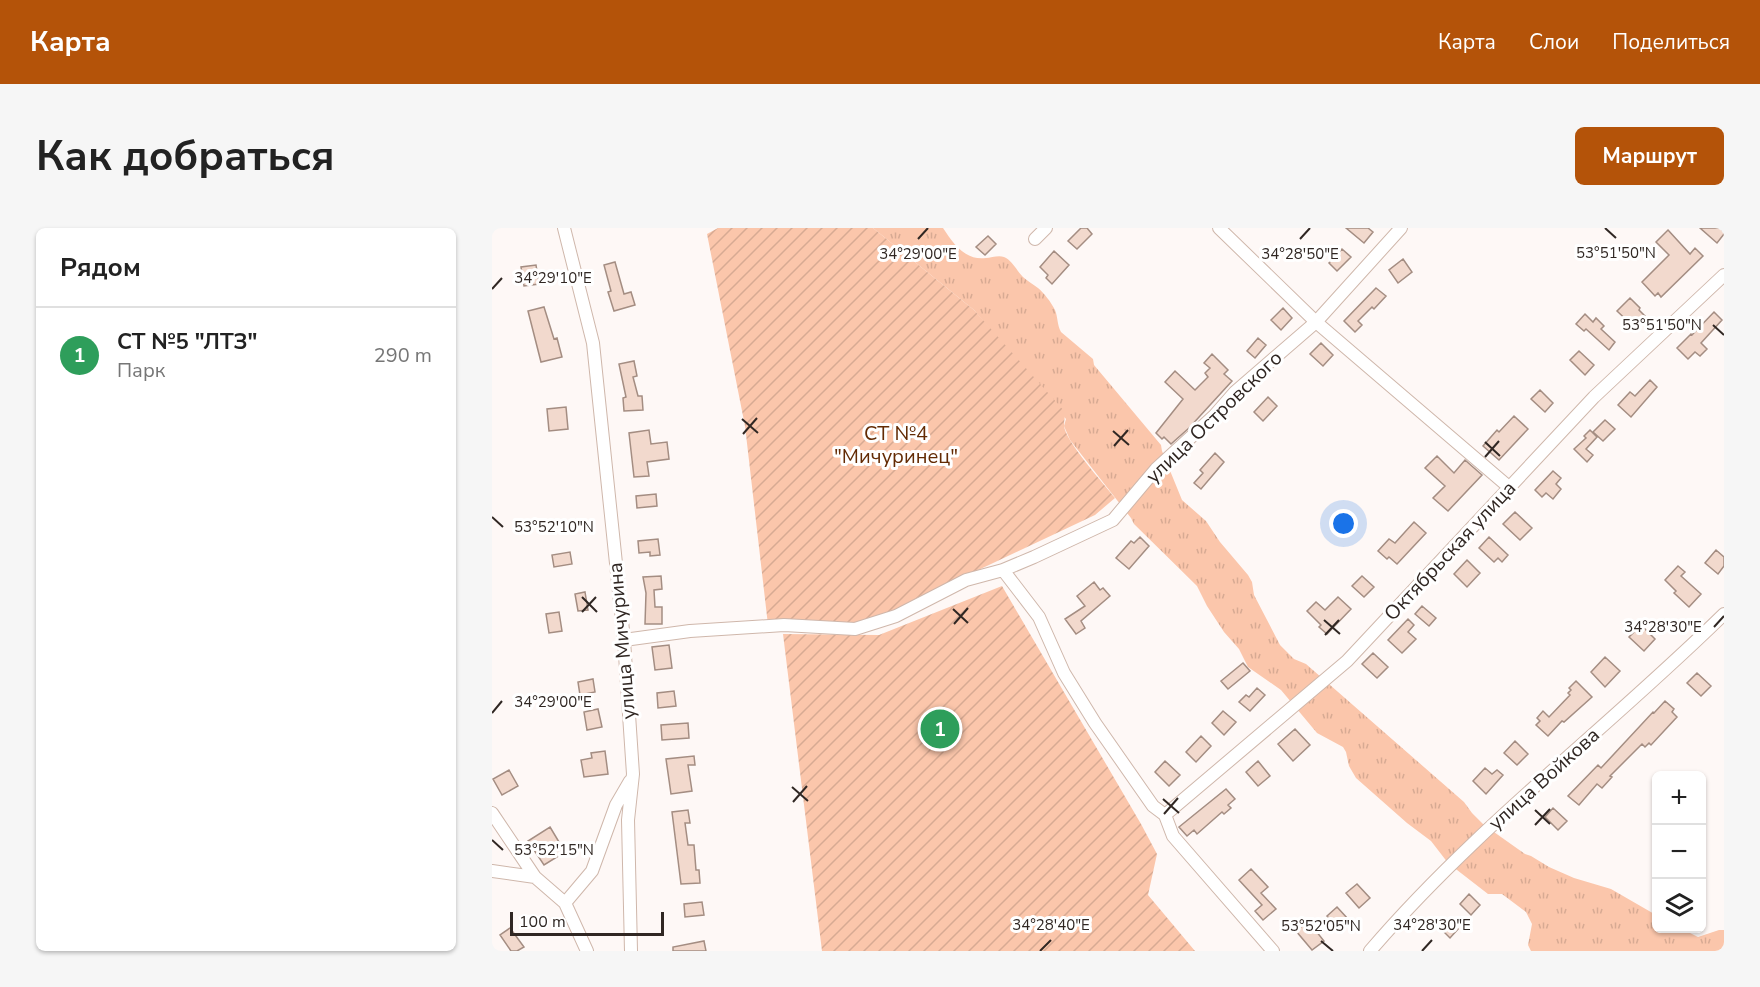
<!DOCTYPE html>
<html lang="ru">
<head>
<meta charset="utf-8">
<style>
	:root { --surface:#fff; --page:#f6f6f6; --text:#222; --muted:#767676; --line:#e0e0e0; --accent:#b45309 }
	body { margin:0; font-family:"Nunito Sans",sans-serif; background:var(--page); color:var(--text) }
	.controls { position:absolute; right:18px; bottom:18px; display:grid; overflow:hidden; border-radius:9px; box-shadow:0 2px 4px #0004 }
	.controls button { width:54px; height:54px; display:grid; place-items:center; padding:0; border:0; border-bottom:2px solid var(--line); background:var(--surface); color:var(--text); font:30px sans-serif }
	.scale { position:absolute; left:18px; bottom:15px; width:154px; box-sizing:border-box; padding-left:6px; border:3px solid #302723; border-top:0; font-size:16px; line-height:21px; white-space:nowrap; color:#302723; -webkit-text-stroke:4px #fff; paint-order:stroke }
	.you { position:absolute; left:852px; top:296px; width:21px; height:21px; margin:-15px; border:4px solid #fff; border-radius:50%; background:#1a73e8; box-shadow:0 0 0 9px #1a73e833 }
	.badge { display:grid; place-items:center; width:39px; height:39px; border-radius:50%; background:var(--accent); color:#fff; font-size:20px; font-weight:700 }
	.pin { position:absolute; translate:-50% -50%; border:3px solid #fff; box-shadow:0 2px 6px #0006 }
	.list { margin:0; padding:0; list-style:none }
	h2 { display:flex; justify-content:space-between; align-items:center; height:78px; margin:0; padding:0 24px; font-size:26px }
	h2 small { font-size:20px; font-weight:400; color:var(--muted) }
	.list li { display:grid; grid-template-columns:39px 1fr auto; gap:18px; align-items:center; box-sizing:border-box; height:96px; padding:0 24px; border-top:2px solid var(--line) }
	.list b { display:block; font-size:22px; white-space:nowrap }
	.list p { margin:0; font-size:20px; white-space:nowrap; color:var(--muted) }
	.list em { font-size:20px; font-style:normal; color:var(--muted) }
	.icon { flex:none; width:33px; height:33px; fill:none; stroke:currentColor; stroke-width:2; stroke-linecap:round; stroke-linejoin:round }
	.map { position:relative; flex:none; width:1232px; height:723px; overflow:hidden; border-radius:9px }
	header { display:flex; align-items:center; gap:36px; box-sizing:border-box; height:84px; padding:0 30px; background:var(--accent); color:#fff }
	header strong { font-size:28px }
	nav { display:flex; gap:33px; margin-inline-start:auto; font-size:21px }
	.intro { display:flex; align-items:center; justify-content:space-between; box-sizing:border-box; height:144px; padding:0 36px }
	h1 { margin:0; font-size:42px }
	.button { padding:15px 27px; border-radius:9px; background:var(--accent); color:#fff; font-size:21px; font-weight:700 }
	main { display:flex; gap:36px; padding:0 36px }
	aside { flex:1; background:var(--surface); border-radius:9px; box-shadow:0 2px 4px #0004 }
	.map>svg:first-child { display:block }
	.grass { fill:url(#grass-tufts) }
	.garden { fill:url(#garden-furrows) }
	.building { fill:#f2d9cd; stroke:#a48d82; stroke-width:1.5 }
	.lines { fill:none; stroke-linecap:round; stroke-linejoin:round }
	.minor-casing { stroke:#cfb7ab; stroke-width:14 }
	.minor { stroke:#fff; stroke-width:12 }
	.ticks { fill:none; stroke:#302723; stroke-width:2 }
	.labels { text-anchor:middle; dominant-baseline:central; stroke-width:6; stroke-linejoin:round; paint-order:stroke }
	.street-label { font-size:20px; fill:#302723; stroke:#fff }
	.park-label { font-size:20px; fill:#632b04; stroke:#fff }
	.ticks-label { font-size:15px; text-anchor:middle; fill:#302723; stroke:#fff; stroke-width:6; stroke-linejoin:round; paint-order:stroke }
</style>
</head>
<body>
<header>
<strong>Карта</strong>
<nav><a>Карта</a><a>Слои</a><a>Поделиться</a></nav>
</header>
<div class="intro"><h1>Как добраться</h1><a class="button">Маршрут</a></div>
<main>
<aside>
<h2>Рядом<small></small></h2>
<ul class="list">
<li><span class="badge" style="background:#2e9e5b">1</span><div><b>СТ №5 &quot;ЛТЗ&quot;</b><p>Парк</p></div><em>290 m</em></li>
</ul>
</aside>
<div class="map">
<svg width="1232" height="723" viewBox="0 0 1232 723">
	<defs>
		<pattern id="grass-tufts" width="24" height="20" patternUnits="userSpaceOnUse" patternTransform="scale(1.5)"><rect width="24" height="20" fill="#fbc6ab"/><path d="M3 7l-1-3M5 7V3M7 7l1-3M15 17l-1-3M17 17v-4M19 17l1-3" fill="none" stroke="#d7aa93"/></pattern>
		<pattern id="garden-furrows" width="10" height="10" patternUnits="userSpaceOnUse" patternTransform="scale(1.5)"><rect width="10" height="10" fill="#fbc6ab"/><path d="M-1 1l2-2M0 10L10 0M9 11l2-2" fill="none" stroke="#d7aa93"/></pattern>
	</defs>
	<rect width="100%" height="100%" fill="#fef8f6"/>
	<path class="grass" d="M 381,0 L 451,0 C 461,15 473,33 494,30 C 499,30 506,27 512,29 C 520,32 525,43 531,49 C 535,53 541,56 546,60 C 552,65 559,74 563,82 C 566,89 565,97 569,104 L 601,131 L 602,137 L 669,217 L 670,223 L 690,272 L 714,293 L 728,314 L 756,347 L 760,354 L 762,367 L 788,417 L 802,431 L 814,436 L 972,574 L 980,585 L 992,597 L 1033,626 L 1039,628 L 1057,639 L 1082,650 L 1119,661 L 1164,687 L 1164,700 L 1190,701 L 1206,709 L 1227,702 L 1232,702 L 1232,723 L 1039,723 L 1036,717 L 1040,696 L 1034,684 L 1010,666 L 996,666 L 956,635 L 939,613 L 915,595 L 864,550 L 857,538 L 854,524 L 851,519 L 825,505 L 789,462 L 756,439 L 747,421 L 732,404 L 715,378 L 705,358 L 642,296 L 639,290 L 578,212 L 572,198 L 574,191 L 482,82 Z"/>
	<path class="garden" d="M 226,0 L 381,0 L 482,82 L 573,184 C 573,189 572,193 572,197 C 572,212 613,257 623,270 L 603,287 L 370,397 L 276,397 L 253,198 L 215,6 Z
		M 510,358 L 649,596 L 665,626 L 656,667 L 703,723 L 330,723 L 291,406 L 387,407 Z"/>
	<path class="building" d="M 589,0 L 595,0 L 600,6 L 585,21 L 576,13 Z
		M 854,0 L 876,0 L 881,4 L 872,15 Z
		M 1208,0 L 1228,0 L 1232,4 L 1232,6 L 1225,15 Z
		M 1176,2 L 1198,26 L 1203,20 L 1211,28 L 1169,69 L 1166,65 L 1163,68 L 1150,54 L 1177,27 L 1164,14 Z
		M 496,8 L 504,16 L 493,27 L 484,19 Z
		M 850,21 L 859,29 L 845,43 L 837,35 Z
		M 562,23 L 577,37 L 560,56 L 554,50 L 556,47 L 548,39 Z
		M 911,31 L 920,44 L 906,55 L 897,42 Z
		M 123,34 L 132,66 L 139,64 L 143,77 L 122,83 L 116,64 L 119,63 L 112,37 Z
		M 44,37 L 47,56 L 32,58 L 29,39 Z
		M 884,60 L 894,68 L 882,81 L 880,79 L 866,93 L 870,97 L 863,104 L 852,93 Z
		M 1138,70 L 1148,80 L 1147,82 L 1153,88 L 1142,99 L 1125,83 Z
		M 52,79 L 62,111 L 65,110 L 70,129 L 49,134 L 36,83 Z
		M 791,80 L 800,90 L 789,102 L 779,92 Z
		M 1222,84 L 1230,92 L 1209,115 L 1215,121 L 1208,128 L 1203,124 L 1196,131 L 1185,120 L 1199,106 L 1200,107 Z
		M 1093,86 L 1101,94 L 1104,90 L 1112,98 L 1109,101 L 1123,114 L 1117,122 L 1094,101 L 1092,103 L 1084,96 Z
		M 766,110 L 774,117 L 763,130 L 755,123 Z
		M 829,115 L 841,127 L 831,138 L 818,126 Z
		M 1087,123 L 1102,137 L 1093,147 L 1078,132 Z
		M 720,126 L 736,142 L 732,146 L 740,153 L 697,200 L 679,216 L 672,209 L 670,211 L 664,205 L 691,171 L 673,154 L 683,143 L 703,162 L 716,149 L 713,145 L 718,140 L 712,135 Z
		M 142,133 L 145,148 L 141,149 L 146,168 L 150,168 L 151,182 L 132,183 L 131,170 L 134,169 L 127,136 Z
		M 1158,152 L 1165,159 L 1139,189 L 1126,177 L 1138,164 L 1143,168 Z
		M 1048,162 L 1061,175 L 1053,184 L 1039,171 Z
		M 776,169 L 785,178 L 771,193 L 762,184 Z
		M 74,179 L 76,201 L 57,203 L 55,181 Z
		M 1022,188 L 1036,201 L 1007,232 L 991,218 L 1005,202 L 1007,204 Z
		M 1113,192 L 1123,201 L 1111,213 L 1101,204 Z
		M 157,202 L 159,216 L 175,214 L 177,231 L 155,234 L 157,248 L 142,249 L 137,205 Z
		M 1098,202 L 1105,209 L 1094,221 L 1101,227 L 1095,234 L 1082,221 L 1094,210 L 1092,208 Z
		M 723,225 L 732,234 L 709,261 L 702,255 L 711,245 L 708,242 Z
		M 945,228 L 962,245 L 973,232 L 990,247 L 956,283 L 941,270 L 953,258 L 933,240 Z
		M 1061,243 L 1069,250 L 1064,256 L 1069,261 L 1061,271 L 1054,265 L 1050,269 L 1043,262 Z
		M 164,266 L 165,278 L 145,280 L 144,268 Z
		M 1023,284 L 1040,300 L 1028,312 L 1011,296 Z
		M 922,294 L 934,305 L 905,336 L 897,329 L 895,331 L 886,323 L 897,311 L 903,315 Z
		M 648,309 L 657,318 L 637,341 L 624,330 L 639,313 L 642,315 Z
		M 997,309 L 1016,327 L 1010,334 L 1006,330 L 1002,334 L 987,320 Z
		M 166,311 L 168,327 L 158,328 L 158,324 L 147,325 L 146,313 Z
		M 1224,322 L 1232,329 L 1232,338 L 1226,346 L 1213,335 Z
		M 78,324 L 80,336 L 62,339 L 60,327 Z
		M 975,332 L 988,345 L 975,359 L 962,346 Z
		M 1186,338 L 1193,344 L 1189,348 L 1209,366 L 1197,379 L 1182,365 L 1184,363 L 1173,352 Z
		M 169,348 L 170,361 L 162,362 L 163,379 L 170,379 L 170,396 L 153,396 L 154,365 L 151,349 Z
		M 870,348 L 882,359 L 872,369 L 860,358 Z
		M 602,354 L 608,362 L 611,360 L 618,368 L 589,393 L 593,400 L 584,406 L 573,391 L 593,378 L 585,368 Z
		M 93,364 L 96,382 L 86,383 L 83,366 Z
		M 846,369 L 859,381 L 835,406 L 827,399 L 829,397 L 815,383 L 824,374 L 833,382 Z
		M 930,378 L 944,390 L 937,398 L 923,386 Z
		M 67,384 L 70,403 L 57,405 L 54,386 Z
		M 916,391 L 922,397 L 916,404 L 924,411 L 910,425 L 896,412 Z
		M 1149,397 L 1163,411 L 1152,423 L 1137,409 Z
		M 177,417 L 180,440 L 163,442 L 160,419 Z
		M 881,425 L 896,439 L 885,450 L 870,436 Z
		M 1113,429 L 1128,443 L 1113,459 L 1099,444 Z
		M 751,435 L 758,443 L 736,461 L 729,453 Z
		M 1205,445 L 1219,458 L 1209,468 L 1195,455 Z
		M 101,451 L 103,464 L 88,467 L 86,454 Z
		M 1084,453 L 1100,469 L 1072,494 L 1070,493 L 1056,508 L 1044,497 L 1048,493 L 1045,490 L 1051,483 L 1057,489 L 1078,467 L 1076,465 L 1079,462 L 1077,460 Z
		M 765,460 L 773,467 L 758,483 L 747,474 L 754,467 L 757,469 Z
		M 182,463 L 184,478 L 166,480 L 165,465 Z
		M 1173,473 L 1182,481 L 1180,484 L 1185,489 L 1159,517 L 1157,515 L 1153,519 L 1150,516 L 1118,548 L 1120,549 L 1110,560 L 1105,556 L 1087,577 L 1076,568 L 1106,537 L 1109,540 L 1161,484 L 1162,485 Z
		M 106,481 L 110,499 L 95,502 L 92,484 Z
		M 731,483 L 744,494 L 732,507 L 720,495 Z
		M 196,495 L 197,510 L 170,512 L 169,497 Z
		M 803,501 L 818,517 L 801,533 L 786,516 Z
		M 709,508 L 719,518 L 704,534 L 694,524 Z
		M 1023,513 L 1036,526 L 1025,537 L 1012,525 Z
		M 113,523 L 116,546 L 92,549 L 89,532 L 100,530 L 99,525 Z
		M 202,528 L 203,537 L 196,537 L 200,563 L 179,566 L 174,531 Z
		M 673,533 L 688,547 L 677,558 L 663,544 Z
		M 766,533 L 778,548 L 766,558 L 754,544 Z
		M 993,540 L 1000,546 L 1005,542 L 1011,547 L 994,566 L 981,553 Z
		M 17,542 L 26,558 L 10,567 L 1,551 Z
		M 734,561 L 743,571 L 736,577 L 739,580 L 732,586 L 730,584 L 705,606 L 702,602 L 695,608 L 687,599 Z
		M 1061,580 L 1075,593 L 1066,602 L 1053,589 Z
		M 196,582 L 198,595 L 193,595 L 196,617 L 202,617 L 204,642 L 207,642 L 208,655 L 189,656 L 180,584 Z
		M 58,599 L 73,624 L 52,637 L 36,613 Z
		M 759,641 L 776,659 L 769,665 L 784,681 L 771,692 L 763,683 L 770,677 L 747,652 Z
		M 865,656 L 878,670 L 867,680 L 854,665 Z
		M 977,666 L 988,677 L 979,687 L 968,676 Z
		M 210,674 L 212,687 L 193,689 L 192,676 Z
		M 845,679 L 856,691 L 846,699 L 835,688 Z
		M 953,690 L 966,701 L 958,710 L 946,698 Z
		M 816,693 L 832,713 L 820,722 L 804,703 Z
		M 18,700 L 32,719 L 25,723 L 19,723 L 8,707 Z
		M 212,713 L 214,723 L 181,723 L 181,719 Z"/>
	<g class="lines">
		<g class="minor-casing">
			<path id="minor" d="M 72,0 L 101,115 L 132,412 L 141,546 L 136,592 L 139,723
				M 727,0 L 824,94 L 1018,260
				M 543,11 L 554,0
				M 511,342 L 547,389 L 572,445 L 603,495 L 661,578 L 673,587 L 681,608 L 781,723
				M 132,412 L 198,403 L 292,397 L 363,401 L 404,388 L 474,352 L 511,342 L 542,329 L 621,292 L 664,241 L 722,188 L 743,164 L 824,94 L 909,0
				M 0,585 L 43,649 L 73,675 L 95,723
				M 673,587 L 855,433 L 1102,169 L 1232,47
				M 0,643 L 43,649
				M 73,675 L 100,643 L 124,577 L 138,553
				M 878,723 C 984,599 1116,500 1232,386"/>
		</g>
		<use href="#minor" class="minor"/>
	</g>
	<path class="ticks" d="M 1113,0 L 1124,10M 426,11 L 436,0M 808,11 L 818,0M 0,61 L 10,50M 1221,97 L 1232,107M 250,191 L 266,205M 621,203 L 637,217M 251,206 L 265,190M 993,214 L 1008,228M 622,218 L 636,202M 993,229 L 1007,213M 0,289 L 11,299M 90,369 L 105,384M 461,381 L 476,395M 90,384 L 104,369M 832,392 L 848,406M 462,396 L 476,380M 1222,399 L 1232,388M 833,407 L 847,392M 0,485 L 10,473M 300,559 L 316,573M 671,571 L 687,585M 301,574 L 315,558M 1043,582 L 1058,596M 672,586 L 686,570M 1043,597 L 1058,581M 0,612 L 11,622M 829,713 L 841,723M 548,723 L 559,712M 930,723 L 940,712"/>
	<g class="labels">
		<g class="street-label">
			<text transform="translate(722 189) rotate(-44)">улица Островского</text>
			<text transform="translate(958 323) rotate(-47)">Октябрьская улица</text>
			<text transform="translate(130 413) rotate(-95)">улица Мичурина</text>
			<text transform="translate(1052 551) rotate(-42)">улица Войкова</text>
		</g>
		<g class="park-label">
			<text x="404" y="205">СТ №4<tspan x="404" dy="23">"Мичуринец"</tspan></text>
		</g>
	</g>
	<g class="ticks-label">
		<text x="1124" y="30">53°51'50"N</text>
		<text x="426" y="31">34°29'00"E</text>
		<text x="808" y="31">34°28'50"E</text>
		<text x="61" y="55">34°29'10"E</text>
		<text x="1170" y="102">53°51'50"N</text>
		<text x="62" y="304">53°52'10"N</text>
		<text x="1171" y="404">34°28'30"E</text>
		<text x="61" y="479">34°29'00"E</text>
		<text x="62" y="627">53°52'15"N</text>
		<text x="559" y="702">34°28'40"E</text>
		<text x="940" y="702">34°28'30"E</text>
		<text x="829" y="703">53°52'05"N</text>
	</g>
</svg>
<div class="controls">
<button>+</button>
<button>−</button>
<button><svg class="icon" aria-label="layers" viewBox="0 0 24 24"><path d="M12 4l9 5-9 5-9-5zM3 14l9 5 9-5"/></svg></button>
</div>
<div class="scale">100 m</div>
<div class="you"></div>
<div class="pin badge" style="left:448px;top:501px;background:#2e9e5b">1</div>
</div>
</main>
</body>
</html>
